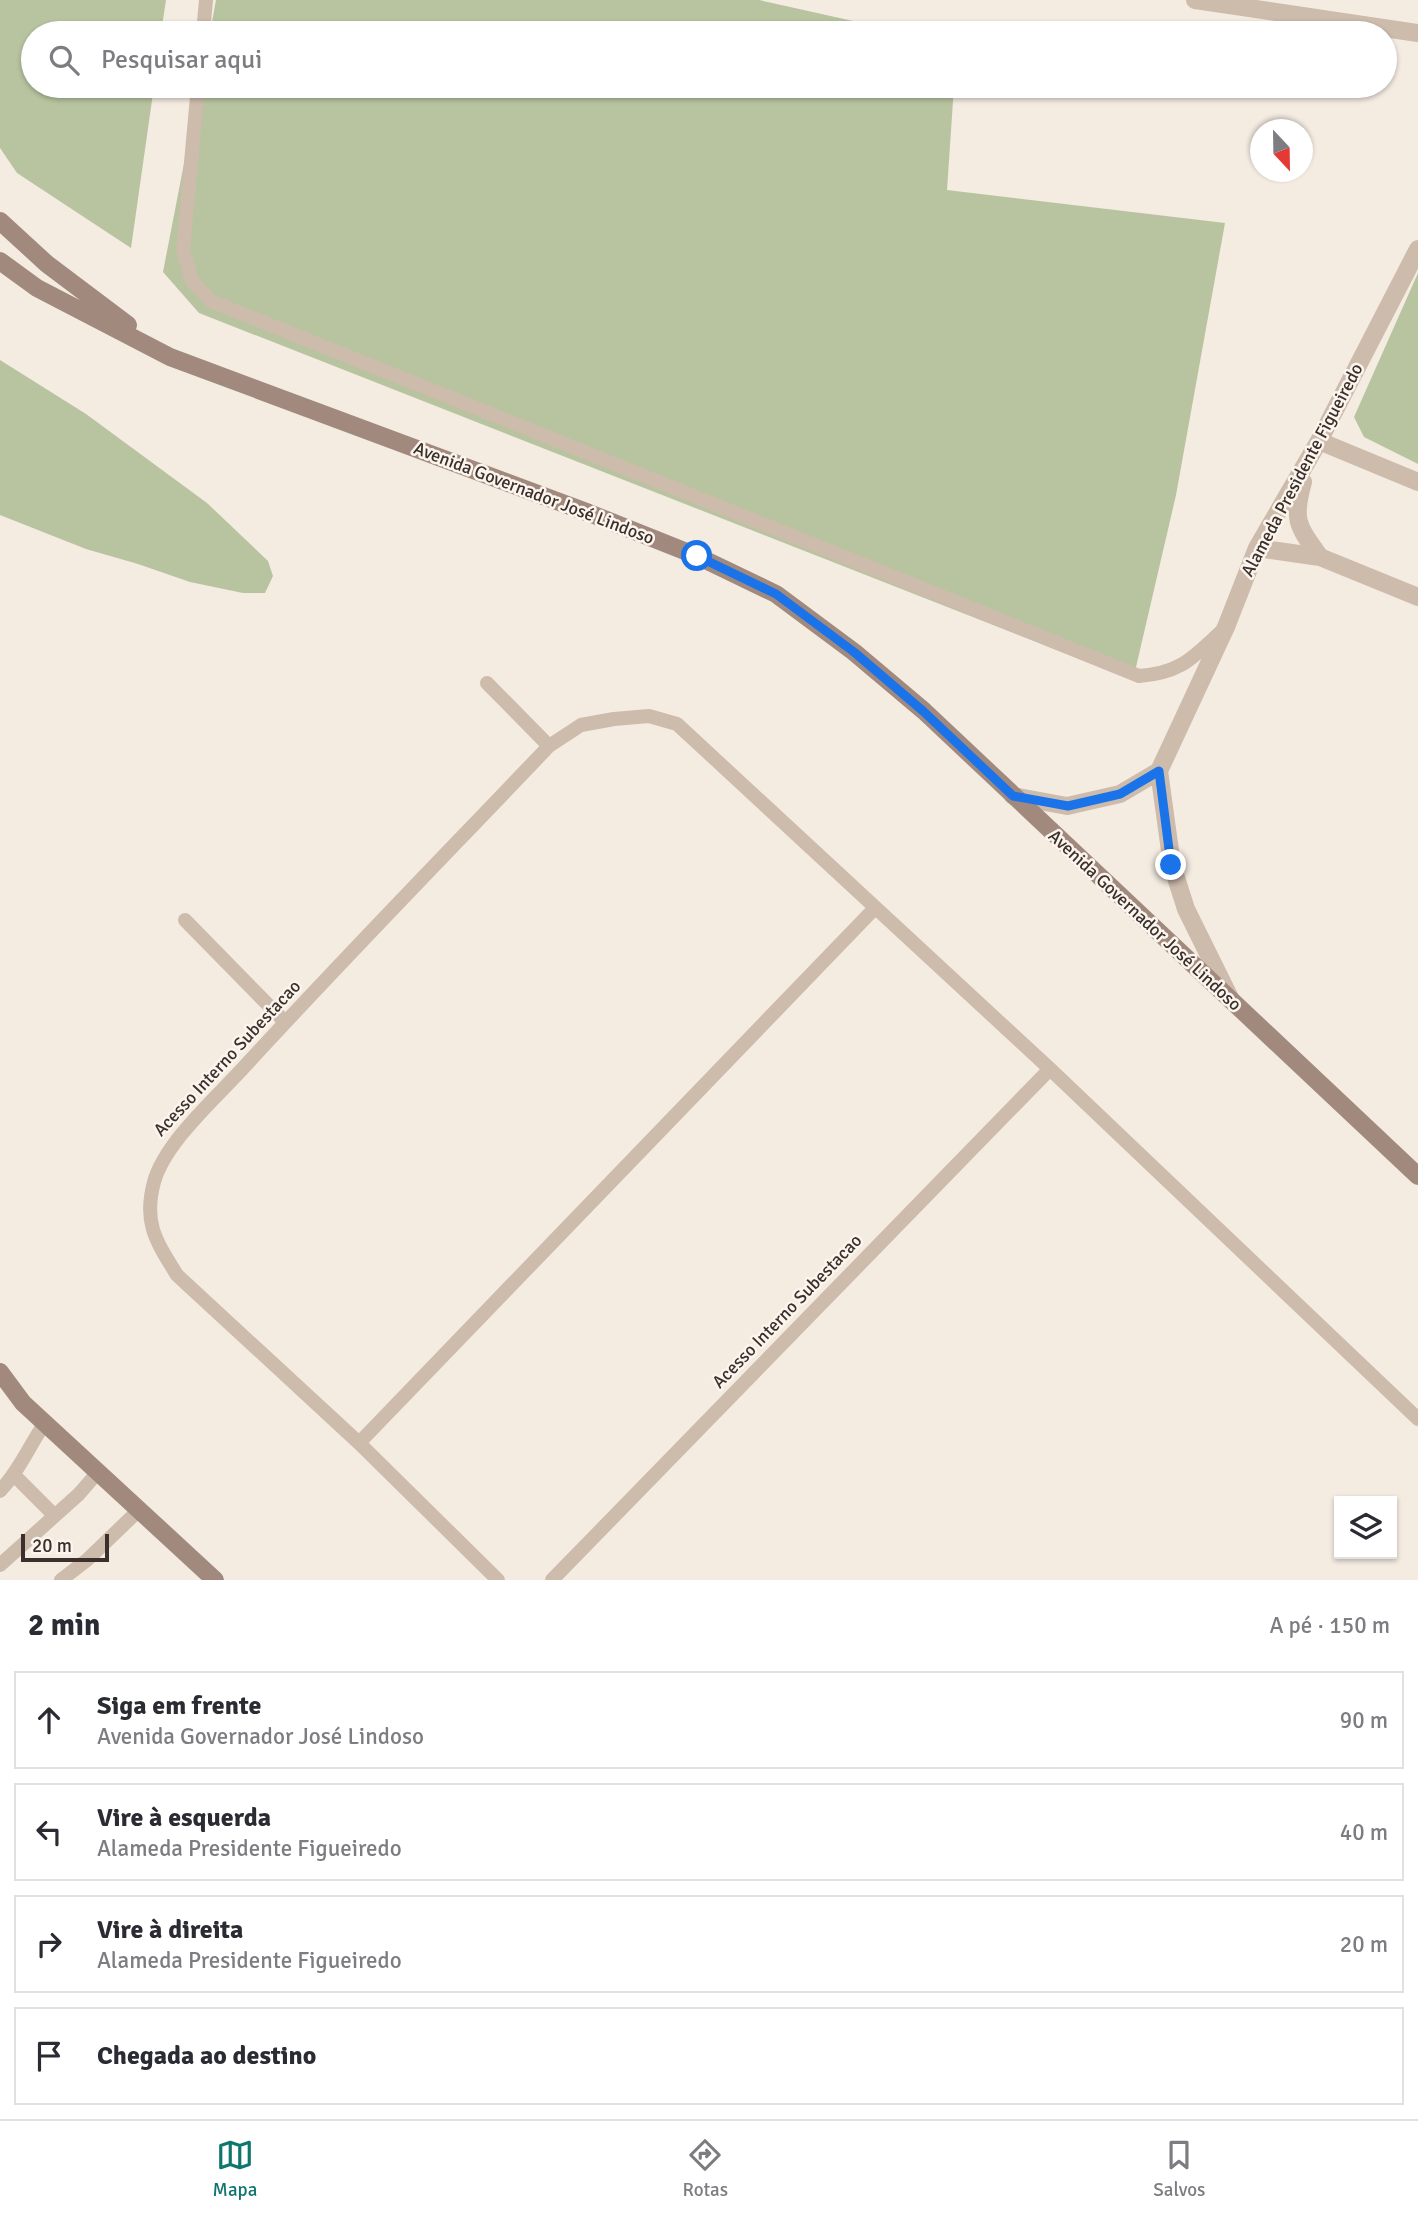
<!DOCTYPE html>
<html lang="pt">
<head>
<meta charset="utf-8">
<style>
	:root { --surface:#fff; --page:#f7f7f7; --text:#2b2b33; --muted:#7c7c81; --line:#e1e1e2; --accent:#0f766e }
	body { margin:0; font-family:Signika,sans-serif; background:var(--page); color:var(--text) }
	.controls { position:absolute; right:21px; bottom:21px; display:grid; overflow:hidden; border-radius:0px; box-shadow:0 2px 5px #0004 }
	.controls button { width:63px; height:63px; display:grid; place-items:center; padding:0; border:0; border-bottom:2px solid var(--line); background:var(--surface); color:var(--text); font:35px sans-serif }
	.compass { position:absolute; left:1250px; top:119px; width:63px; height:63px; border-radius:50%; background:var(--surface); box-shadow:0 2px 5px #0004; rotate:158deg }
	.scale { position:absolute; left:21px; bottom:18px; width:88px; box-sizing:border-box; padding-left:7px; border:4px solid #3b302b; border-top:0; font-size:19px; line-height:24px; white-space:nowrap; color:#3b302b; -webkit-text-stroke:5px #fbf5ee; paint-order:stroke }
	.stop { position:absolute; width:21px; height:21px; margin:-16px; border:5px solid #1a73e8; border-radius:50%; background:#fff }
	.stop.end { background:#1a73e8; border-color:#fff; box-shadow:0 2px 7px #0008 }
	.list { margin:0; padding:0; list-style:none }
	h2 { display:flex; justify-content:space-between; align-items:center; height:91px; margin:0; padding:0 28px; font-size:30px }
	h2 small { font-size:23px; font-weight:400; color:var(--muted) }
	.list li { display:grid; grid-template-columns:46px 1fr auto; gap:21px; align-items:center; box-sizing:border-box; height:98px; margin:0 14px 14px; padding:0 14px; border:2px solid var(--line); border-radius:0px }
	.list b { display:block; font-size:26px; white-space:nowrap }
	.list p { margin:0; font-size:23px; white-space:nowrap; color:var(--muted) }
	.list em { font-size:23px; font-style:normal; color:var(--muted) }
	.icon { flex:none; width:38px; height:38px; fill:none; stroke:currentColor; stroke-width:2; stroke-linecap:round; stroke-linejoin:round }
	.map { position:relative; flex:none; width:1418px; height:1580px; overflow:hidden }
	.search { position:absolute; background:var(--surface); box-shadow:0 2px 5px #0004; left:21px; right:21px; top:21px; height:77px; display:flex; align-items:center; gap:18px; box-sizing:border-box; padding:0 24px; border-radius:38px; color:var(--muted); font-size:26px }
	.sheet { height:539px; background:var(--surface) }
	nav { display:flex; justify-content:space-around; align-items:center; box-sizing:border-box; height:98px; border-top:2px solid var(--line); background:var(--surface); font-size:19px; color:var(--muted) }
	nav a { display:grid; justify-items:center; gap:4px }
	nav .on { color:var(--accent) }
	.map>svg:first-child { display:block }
	.green { fill:#b8c4a0 }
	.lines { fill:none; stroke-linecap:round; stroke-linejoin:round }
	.lane { stroke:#cdbbac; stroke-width:14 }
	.street { stroke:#cdbbac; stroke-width:18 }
	.secondary { stroke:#a18a7d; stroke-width:18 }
	.route { stroke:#1a73e8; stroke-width:9 }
	.labels { text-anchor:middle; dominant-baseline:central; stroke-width:5; stroke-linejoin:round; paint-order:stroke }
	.street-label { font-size:18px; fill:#3b302b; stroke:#fbf5ee }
</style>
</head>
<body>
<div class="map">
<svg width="1418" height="1580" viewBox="0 0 1418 1580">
	<rect width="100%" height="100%" fill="#f4ebe1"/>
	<path class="green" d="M 0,0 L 166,0 L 161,33 L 33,33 L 33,86 L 154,86 L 131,248 L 17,173 L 0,148 Z
		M 216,0 L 759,0 L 907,33 L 210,33 Z
		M 199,86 L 954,86 L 947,190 L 1225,223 L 1176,495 L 1133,680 L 199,313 L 163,272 Z
		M 1418,273 L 1418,464 L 1364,437 L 1354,417 Z
		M 0,360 L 86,414 L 207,503 L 268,561 L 273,576 L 265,593 L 243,593 L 190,582 L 138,564 L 86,549 L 0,515 Z"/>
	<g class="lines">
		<path class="lane" d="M 203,33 L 206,0
			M 198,86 L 183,250 L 192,281 L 211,301 L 1139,676 C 1182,673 1193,657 1223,630
			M 487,683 L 549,746
			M 185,920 L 285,1022
			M 359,1443 L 875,908
			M 15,1476 L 54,1515
			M 0,1491 C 19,1471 29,1446 45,1423
			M 0,1565 L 79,1494 L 98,1472
			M 61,1580 L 87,1560 L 139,1510
			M 498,1580 L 359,1443 L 177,1275 C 156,1241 143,1223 154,1182 C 165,1142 217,1097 245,1066 C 345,957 448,852 549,746 L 581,725 L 614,719 L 649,716 L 677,724 L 1050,1069 L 1418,1419
			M 552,1580 L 1050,1069"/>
		<path class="street" d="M 1195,0 L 1418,33
			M 1319,441 L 1418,482
			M 1303,482 C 1292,521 1298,526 1320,557
			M 1257,548 L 1320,557 L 1418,597
			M 1013,796 L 1067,806 L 1120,794 L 1159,771
			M 1231,1000 L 1186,909 L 1172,865 L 1159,771 L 1226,627 L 1257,548 L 1319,441 L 1418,249"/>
		<path class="secondary" d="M 0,221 L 47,264 L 128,325
			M 0,261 L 37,288 L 170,357 L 589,513 L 697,556 L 776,594 L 854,652 L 924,711 L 1418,1176
			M 0,1372 L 23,1403 L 215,1580"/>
	</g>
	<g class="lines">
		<path class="route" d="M 697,556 L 776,594 L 854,652 L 923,711 L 1013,796 L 1068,806 L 1120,794 L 1159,771 L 1171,865"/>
	</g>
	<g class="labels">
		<g class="street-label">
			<text transform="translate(1302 470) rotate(-62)">Alameda Presidente Figueiredo</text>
			<text transform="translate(534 493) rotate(21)">Avenida Governador José Lindoso</text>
			<text transform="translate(1145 920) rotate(43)">Avenida Governador José Lindoso</text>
			<text transform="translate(227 1058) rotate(-47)">Acesso Interno Subestacao</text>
			<text transform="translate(787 1311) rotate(-46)">Acesso Interno Subestacao</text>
		</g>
	</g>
</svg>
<div class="controls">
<button><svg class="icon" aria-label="layers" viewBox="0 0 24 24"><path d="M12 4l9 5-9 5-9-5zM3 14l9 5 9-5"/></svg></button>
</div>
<svg class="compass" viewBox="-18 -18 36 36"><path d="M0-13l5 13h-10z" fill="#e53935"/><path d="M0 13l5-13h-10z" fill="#7c7c81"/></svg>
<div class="scale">20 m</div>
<div class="stop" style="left:697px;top:556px"></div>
<div class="stop end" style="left:1171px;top:865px"></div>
<div class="search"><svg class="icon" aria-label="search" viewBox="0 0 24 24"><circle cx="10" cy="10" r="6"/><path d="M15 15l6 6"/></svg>Pesquisar aqui</div>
</div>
<section class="sheet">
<h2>2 min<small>A pé · 150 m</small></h2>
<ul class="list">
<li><svg class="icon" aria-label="ahead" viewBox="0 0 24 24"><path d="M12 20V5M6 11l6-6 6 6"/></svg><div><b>Siga em frente</b><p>Avenida Governador José Lindoso</p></div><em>90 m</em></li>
<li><svg class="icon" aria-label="left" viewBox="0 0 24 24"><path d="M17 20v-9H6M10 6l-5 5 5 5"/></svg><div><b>Vire à esquerda</b><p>Alameda Presidente Figueiredo</p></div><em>40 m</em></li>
<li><svg class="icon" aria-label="right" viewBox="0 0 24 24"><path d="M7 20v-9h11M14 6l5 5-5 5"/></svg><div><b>Vire à direita</b><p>Alameda Presidente Figueiredo</p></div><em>20 m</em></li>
<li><svg class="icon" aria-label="arrive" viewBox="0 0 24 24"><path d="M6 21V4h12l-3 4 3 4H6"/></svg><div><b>Chegada ao destino</b></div></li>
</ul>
</section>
<nav>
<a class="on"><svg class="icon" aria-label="map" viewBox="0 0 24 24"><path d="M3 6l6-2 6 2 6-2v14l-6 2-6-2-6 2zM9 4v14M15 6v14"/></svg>Mapa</a>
<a><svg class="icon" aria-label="directions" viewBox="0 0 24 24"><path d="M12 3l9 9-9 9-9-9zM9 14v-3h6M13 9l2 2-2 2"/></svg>Rotas</a>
<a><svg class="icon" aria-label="saved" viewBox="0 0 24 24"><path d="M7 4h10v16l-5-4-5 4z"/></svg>Salvos</a>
</nav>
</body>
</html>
